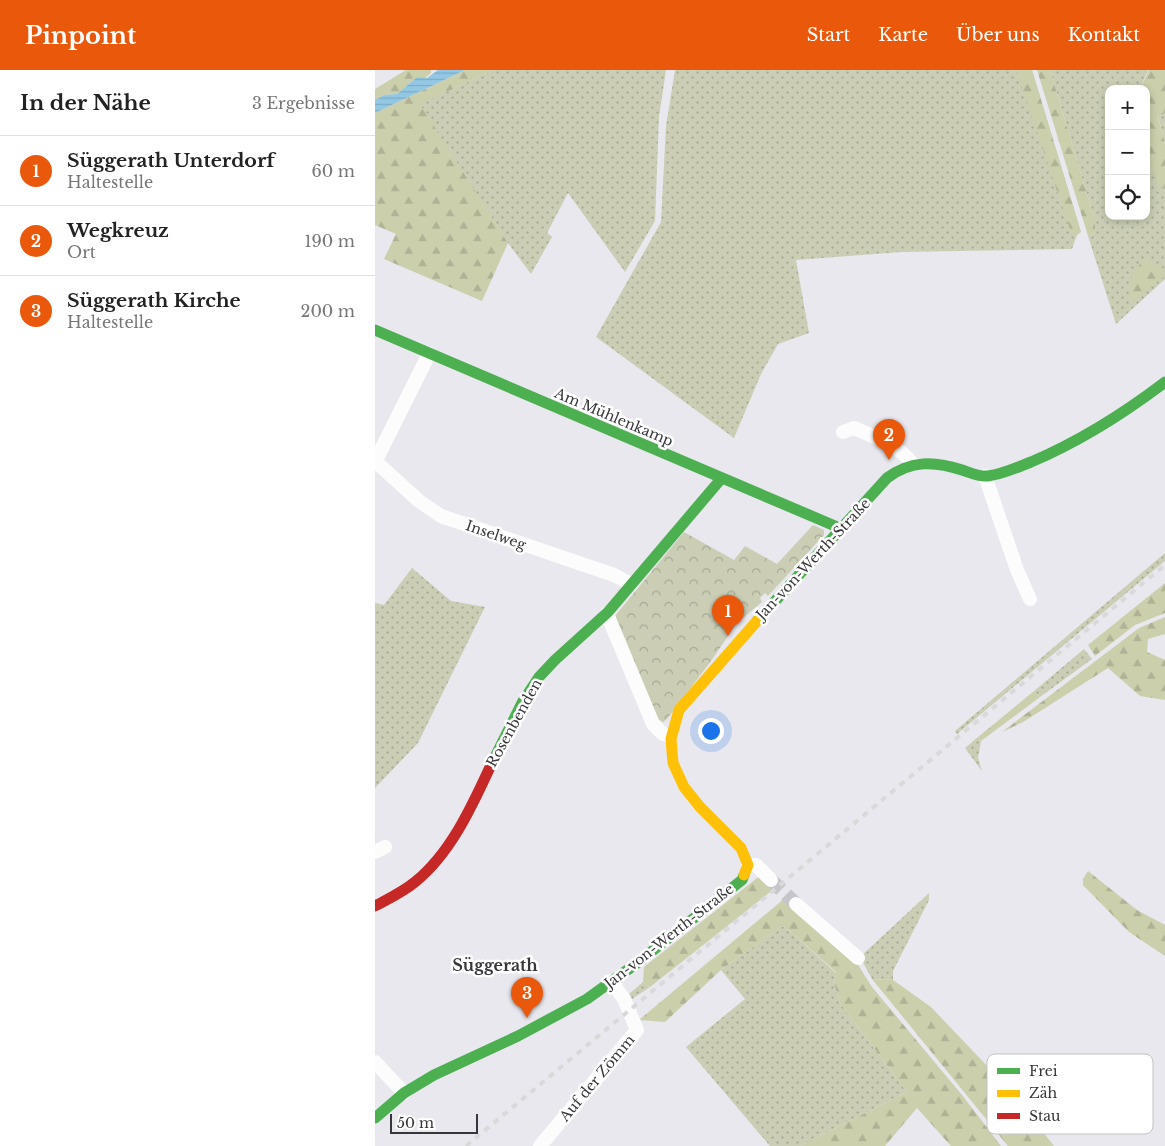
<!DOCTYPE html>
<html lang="de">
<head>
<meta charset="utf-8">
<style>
	:root { --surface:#fff; --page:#f2f2f2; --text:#222; --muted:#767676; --line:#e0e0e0; --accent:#ea580c }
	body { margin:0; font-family:"Libre Baskerville",serif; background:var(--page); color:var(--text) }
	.controls { position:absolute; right:15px; top:15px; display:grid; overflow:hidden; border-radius:10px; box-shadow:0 2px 8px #0003 }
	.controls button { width:45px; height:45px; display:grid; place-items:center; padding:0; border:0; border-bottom:1px solid var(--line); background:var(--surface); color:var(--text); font:25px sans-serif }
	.scale { position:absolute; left:15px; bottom:12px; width:88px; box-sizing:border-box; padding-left:5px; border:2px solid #37373b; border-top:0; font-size:14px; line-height:18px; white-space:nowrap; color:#37373b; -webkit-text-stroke:4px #fff; paint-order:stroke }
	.you { position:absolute; left:335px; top:660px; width:18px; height:18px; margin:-12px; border:4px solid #fff; border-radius:50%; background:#1a73e8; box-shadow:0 0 0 8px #1a73e833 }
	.badge { display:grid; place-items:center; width:32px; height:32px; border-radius:50%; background:var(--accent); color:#fff; font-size:16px; font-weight:700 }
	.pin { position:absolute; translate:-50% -41px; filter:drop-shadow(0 1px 2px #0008) }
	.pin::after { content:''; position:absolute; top:26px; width:18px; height:15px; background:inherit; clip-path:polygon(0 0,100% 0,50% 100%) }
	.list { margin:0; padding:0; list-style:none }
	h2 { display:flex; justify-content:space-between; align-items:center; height:65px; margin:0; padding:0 20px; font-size:21px }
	h2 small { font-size:16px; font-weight:400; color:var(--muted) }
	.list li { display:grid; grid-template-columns:32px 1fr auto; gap:15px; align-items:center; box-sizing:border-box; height:70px; padding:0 20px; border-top:1px solid var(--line) }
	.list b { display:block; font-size:19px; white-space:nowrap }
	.list p { margin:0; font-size:16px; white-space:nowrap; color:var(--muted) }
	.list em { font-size:16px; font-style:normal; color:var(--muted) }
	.icon { flex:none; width:28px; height:28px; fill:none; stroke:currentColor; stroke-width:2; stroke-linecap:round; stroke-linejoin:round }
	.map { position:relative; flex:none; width:790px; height:1076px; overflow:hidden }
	header { display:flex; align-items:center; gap:30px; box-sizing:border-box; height:70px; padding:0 25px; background:var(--accent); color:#fff }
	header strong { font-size:24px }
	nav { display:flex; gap:28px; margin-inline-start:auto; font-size:18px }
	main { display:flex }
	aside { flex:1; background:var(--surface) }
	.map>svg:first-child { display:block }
	.grass { fill:url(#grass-dots) }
	.forest { fill:url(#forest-firs) }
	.park { fill:url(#park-crowns) }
	.water { fill:url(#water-rules) }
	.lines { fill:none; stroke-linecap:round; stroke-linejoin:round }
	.street-tunnel { stroke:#c5c5ca; stroke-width:14; stroke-dasharray:14 7; stroke-linecap:butt }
	.street { stroke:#fcfcfc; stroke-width:14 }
	.fast { stroke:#4caf50; stroke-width:11 }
	.slow { stroke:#ffc107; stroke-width:11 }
	.jam { stroke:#c62828; stroke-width:11 }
	.rail { stroke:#d9d9da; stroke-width:4; stroke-dasharray:6 6; stroke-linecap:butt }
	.labels { text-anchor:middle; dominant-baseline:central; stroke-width:5; stroke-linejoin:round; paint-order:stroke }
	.street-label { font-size:14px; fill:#37373b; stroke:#fff }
	.quarter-label { font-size:16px; font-weight:bold; fill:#37373b; stroke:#fff }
	.key { fill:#fff; stroke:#c3c3c4; stroke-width:1 }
	.key-label { font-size:14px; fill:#37373b }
</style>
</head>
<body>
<header>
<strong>Pinpoint</strong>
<nav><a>Start</a><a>Karte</a><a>Über uns</a><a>Kontakt</a></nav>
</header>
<main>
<aside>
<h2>In der Nähe<small>3 Ergebnisse</small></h2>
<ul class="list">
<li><span class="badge">1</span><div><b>Süggerath Unterdorf</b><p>Haltestelle</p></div><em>60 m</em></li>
<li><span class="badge">2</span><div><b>Wegkreuz</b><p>Ort</p></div><em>190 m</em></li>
<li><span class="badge">3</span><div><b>Süggerath Kirche</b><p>Haltestelle</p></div><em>200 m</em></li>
</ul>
</aside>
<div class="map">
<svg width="790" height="1076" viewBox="0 0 790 1076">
	<defs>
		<pattern id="grass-dots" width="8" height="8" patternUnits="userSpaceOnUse" patternTransform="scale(1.25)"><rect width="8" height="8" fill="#cbceb5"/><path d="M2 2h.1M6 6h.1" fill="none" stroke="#a6a894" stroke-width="1.8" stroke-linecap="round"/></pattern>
		<pattern id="forest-firs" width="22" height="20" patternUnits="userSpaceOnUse" patternTransform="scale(1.25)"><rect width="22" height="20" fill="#cccfac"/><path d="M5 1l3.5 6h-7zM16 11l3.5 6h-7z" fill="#b0b295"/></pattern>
		<pattern id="park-crowns" width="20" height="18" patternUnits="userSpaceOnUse" patternTransform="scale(1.25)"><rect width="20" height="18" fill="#cbceb5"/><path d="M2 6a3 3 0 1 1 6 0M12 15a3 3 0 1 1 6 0" fill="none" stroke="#a6a894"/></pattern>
		<pattern id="water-rules" width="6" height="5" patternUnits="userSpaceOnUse" patternTransform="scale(1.25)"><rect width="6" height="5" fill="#93c8e4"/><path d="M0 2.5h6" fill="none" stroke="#7facc4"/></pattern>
	</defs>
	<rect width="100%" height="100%" fill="#e8e8ee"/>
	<path class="grass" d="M 119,0 L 291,0 L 284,47 L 280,151 L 250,202 L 193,123 L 172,163 L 177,167 L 156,204 L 133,173 L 44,34 Z
		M 300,0 L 657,0 L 706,162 L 702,165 L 697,179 L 526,182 L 421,190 L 434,263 L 403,274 L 386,304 L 359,368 L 221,267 L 286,152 L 291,56 Z
		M 675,0 L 773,0 L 765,19 L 735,16 L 733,21 L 734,146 L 771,146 L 771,79 L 782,113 L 790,119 L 790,209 L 741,254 L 713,166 L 720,163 L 720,151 Z
		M 790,43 L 790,73 L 783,46 Z
		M 790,483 L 790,491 L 582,664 L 580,661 Z
		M 37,498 L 76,531 L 110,537 L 43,673 L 0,718 L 0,533 L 9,535 Z
		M 709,579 L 717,589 L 665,627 L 659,621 Z
		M 603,667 L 606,671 L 603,688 L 607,701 L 590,678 Z
		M 554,823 L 554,830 L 518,901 L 518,910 L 497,909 L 485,887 Z
		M 407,856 L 415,861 L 461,903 L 459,913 L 465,933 L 532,1022 L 425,1076 L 395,1076 L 311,977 L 370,929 L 346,900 Z
		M 268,912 L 275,917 L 257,929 L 254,924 Z"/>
	<path class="forest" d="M 31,0 L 56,0 L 56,3 L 49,9 L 42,7 L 22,24 L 9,25 L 0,30 L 0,19 Z
		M 90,0 L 119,0 L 45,34 L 133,173 L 107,231 L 9,189 L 21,164 L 0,155 L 0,43 Z
		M 641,0 L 657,0 L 706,162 L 702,165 L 696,162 Z
		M 662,0 L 675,0 L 720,151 L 720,163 L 713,166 Z
		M 774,0 L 790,0 L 790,43 L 783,47 L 790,73 L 790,119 C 768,113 771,38 771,19 L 765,19 Z
		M 770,190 L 788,198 L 790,206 L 756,232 C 753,214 755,202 770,190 Z
		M 790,513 L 790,543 L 760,555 L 720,586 L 713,575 Z
		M 790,547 L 790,564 L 773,569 L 772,582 L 790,590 L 790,630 L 765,626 L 733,598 L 648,652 L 627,662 L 764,558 Z
		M 659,621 L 665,627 L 606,671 L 603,667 Z
		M 713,801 L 762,840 L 790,855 L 790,886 L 754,862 L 708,815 L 708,809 Z
		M 386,805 L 399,819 L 275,917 L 268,912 L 269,897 Z
		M 410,828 L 480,890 L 497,917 L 587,1025 L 626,1076 L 576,1076 L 542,1038 L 510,1076 L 425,1076 L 532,1022 L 465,933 L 459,913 L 461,902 L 415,861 L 407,856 L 346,900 L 290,952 L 264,950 Z
		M 497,909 L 518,910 L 556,937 L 636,1021 L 679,1076 L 633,1076 Z"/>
	<path class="park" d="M 438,455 L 449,460 L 449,465 L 393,526 L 390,523 L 385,528 L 387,532 L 362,553 L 336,591 L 292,649 L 288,652 L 279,647 L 240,546 L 309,462 L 359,490 L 370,476 L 402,494 Z"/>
	<path class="water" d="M 63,0 L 90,0 L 0,43 L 0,30 L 9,25 L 22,24 L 42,7 L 52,8 Z"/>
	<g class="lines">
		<path class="street-tunnel" d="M 396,810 L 421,834"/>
		<path class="street" d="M 468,362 L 479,358 C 499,367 523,375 537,393
			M 0,392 L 54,284
			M 1,392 L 44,431 L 66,446 L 239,505 L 256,514
			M 610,406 L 642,500 L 655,529
			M 232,544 L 278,654 L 288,664 L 295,666
			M 0,782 L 10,777
			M 373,795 L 381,795 L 396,810
			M 421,834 L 483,888
			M 0,992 L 29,1023
			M 165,1076 L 262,960 L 249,929 L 236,911"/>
		<path class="fast" d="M 0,260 L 467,459
			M 382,551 L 512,408 C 536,390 560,391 587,400 C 596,403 604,407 613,406 C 628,404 643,397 656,392 C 705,371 748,344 790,312
			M 116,695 L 148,631 L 164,607 L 180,590 L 233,542 L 346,409
			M 0,1048 L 29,1023 L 59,1005 L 143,966 L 212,929 L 262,893 L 367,810 L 369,805"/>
		<path class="slow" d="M 369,805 L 373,795 L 366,778 L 325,737 L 309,717 L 298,693 L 296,669 L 304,640 L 382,551"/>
		<path class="jam" d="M 0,836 C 13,829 28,822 40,812 C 76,783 97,736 116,695"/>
		<path class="rail" d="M 91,1076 L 790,495"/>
	</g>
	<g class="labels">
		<g class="street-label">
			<text transform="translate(239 347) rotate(23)">Am Mühlenkamp</text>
			<text transform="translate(121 465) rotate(19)">Inselweg</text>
			<text transform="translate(438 489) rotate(-47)">Jan-von-Werth-Straße</text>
			<text transform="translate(139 653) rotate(-61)">Rosenbenden</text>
			<text transform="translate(294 866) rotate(-38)">Jan-von-Werth-Straße</text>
			<text transform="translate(222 1008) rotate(-50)">Auf der Zömm</text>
		</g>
		<g class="quarter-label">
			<text x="120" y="895">Süggerath</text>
		</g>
	</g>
	<rect x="612" y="984" width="166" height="80" rx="8" class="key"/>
	<rect x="622" y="998" width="23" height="6" fill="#4caf50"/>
	<rect x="622" y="1020" width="23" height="7" fill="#ffc107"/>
	<rect x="622" y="1043" width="23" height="6" fill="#c62828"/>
	<g class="key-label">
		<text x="654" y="1006">Frei</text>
		<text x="654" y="1028">Zäh</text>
		<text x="654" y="1051">Stau</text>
	</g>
</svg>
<div class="controls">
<button>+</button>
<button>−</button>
<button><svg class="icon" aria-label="locate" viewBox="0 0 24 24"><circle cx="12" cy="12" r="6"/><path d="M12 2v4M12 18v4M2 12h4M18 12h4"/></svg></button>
</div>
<div class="scale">50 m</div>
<div class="you"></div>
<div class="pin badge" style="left:353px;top:566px">1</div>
<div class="pin badge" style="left:514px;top:390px">2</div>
<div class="pin badge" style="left:152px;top:948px">3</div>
</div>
</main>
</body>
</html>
